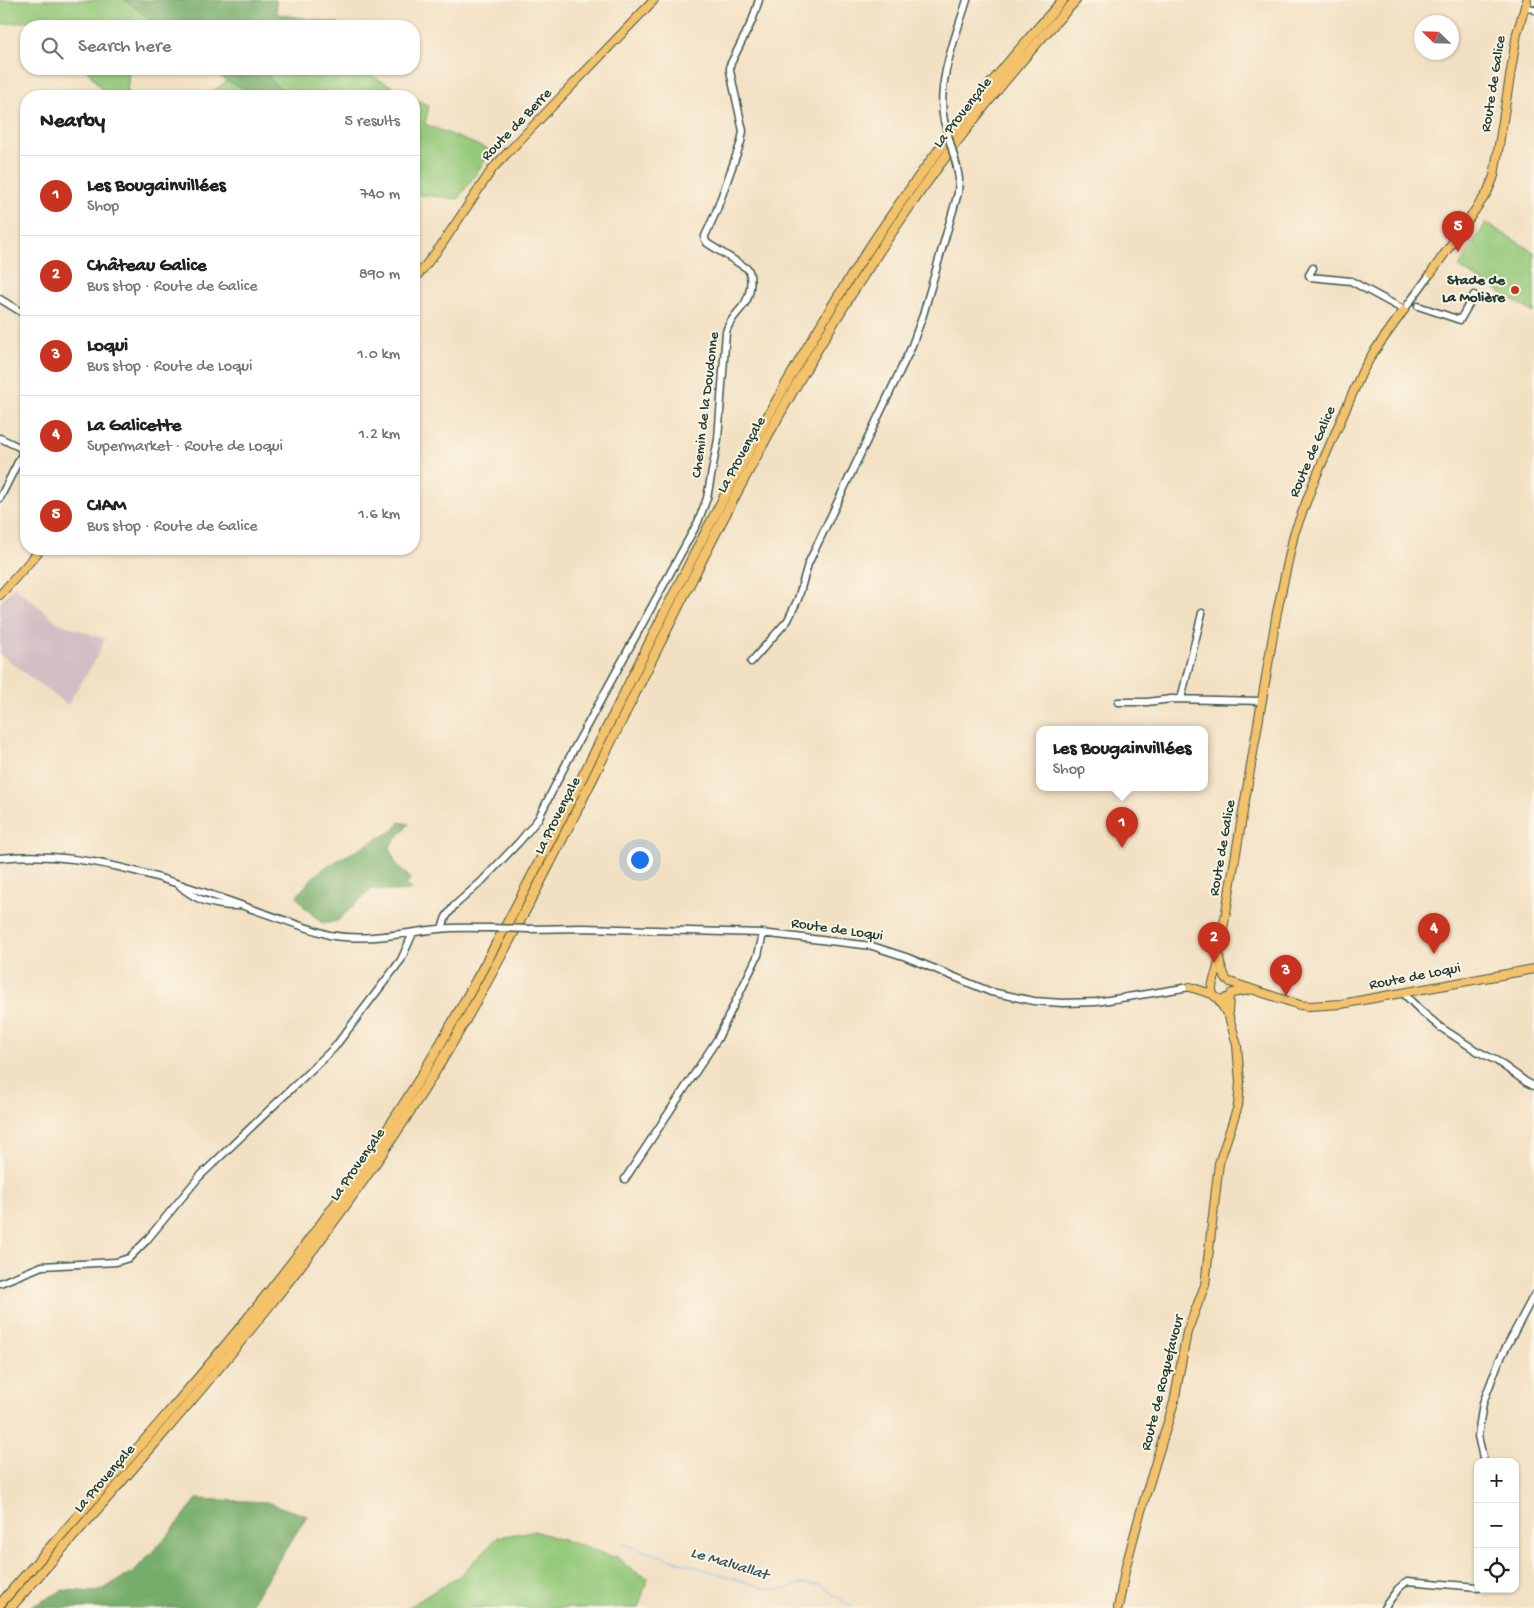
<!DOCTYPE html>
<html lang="en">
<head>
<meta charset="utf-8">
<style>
	:root { --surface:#fff; --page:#f2f2f2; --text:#202124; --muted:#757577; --line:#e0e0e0; --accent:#c8321e }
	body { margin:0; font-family:"Gochi Hand",sans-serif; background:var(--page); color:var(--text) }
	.controls { position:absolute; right:15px; bottom:15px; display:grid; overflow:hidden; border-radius:10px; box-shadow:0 1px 4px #0004 }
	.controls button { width:45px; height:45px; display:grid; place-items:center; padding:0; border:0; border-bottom:1px solid var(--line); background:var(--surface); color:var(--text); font:25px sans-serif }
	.compass { position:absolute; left:1414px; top:15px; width:45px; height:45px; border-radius:50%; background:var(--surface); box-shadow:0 1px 4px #0004; rotate:293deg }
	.you { position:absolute; left:639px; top:859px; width:18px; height:18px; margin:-12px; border:4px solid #fff; border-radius:50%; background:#1a73e8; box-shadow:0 0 0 8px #1a73e833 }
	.badge { display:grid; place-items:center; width:32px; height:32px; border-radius:50%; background:var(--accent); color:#fff; font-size:16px; font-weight:700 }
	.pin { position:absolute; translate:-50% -41px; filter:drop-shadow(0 1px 2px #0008) }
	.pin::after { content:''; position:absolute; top:26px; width:18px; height:15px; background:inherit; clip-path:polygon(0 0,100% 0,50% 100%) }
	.popup { position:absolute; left:1036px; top:726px; width:172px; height:65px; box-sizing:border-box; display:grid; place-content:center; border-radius:10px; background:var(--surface); filter:drop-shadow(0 1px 4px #0005); font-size:16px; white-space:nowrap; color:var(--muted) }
	.popup b { font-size:19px; color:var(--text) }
	.popup::after { content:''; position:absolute; left:50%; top:100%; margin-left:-10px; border:10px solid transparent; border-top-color:var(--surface) }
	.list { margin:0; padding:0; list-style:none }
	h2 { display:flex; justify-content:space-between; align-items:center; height:65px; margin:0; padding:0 20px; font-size:21px }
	h2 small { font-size:16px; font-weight:400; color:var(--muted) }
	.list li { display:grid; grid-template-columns:32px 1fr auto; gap:15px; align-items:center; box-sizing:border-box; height:80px; padding:0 20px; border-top:1px solid var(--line) }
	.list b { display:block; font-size:19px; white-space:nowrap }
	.list p { margin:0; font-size:16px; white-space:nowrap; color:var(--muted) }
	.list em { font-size:16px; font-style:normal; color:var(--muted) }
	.icon { flex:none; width:28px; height:28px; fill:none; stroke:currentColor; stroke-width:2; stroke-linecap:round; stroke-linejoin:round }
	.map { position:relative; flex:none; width:1534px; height:1608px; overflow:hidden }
	.search { position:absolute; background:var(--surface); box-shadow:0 1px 4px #0004; left:20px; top:20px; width:400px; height:55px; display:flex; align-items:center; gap:12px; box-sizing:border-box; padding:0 18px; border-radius:20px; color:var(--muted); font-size:19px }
	.panel { position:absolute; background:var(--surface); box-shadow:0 1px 4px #0004; left:20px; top:90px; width:400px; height:465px; border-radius:20px }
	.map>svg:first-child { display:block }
	.industrial { fill:#d2bec5 }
	.green { fill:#94c97a; stroke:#5a8357 }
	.forest { fill:#77ad6a; stroke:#4b754f }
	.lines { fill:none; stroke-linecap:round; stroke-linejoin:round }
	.stream { stroke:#78b3e9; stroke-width:1 }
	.minor-casing { stroke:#3f5549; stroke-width:9 }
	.major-casing { stroke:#3f5549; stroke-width:10 }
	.highway-casing { stroke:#3f5549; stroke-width:11 }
	.minor { stroke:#fff; stroke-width:6 }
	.major { stroke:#f3c26a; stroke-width:8 }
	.highway { stroke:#f3c26a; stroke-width:9 }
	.minor-bridge-casing { stroke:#3f5549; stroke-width:9; stroke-linecap:butt }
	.minor-bridge { stroke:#fff; stroke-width:6 }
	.poi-dot { fill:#c8321e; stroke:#fcf5e5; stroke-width:2 }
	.labels { text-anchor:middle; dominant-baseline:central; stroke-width:4; stroke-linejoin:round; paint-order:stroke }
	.street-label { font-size:15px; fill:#1f3d34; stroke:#fcf5e5 }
	.poi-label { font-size:15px; font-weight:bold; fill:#1f3d34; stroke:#fcf5e5; text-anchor:end }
	.water-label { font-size:16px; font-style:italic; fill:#355a61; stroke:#fcf5e5 }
</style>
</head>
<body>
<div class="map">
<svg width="1534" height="1608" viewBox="0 0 1534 1608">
	<rect width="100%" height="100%" fill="#fcf5e5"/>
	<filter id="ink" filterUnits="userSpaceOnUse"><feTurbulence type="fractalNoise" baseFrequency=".02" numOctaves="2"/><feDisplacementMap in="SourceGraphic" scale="10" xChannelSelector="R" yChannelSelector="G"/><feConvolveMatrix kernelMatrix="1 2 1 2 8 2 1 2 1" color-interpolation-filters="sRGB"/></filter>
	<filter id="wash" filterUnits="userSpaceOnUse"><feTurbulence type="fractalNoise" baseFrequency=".0096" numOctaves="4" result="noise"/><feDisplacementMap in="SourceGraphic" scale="20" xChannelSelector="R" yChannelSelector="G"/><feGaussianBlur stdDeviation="1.12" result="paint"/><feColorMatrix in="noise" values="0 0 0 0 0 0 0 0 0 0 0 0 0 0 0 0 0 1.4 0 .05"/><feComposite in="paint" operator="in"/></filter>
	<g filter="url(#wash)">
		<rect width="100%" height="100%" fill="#f2e0c2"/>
		<path class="industrial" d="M 14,586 L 58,623 L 105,639 L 93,664 L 67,705 L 0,654 L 0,603 Z"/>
		<path class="green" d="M 0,0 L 208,0 L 206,1 L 185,26 L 62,26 L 49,17 L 17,23 L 0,24 Z
			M 86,69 L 129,69 L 127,96 L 107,96 Z
			M 298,69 L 358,69 L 411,96 L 205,96 L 227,81 Z
			M 414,98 L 429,106 L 425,124 L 492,151 L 458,199 L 414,194 Z
			M 1486,223 L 1534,252 L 1534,313 L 1459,267 Z
			M 534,1531 L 592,1549 L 608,1556 L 619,1557 L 628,1568 L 648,1578 L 638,1608 L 407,1608 L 461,1575 L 498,1537 Z"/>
		<path class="forest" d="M 125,0 L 276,0 L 277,14 L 339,23 L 338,26 L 158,26 Z
			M 209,69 L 298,69 L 271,73 L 269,78 L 278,87 L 301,96 L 261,96 L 227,81 Z
			M 400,822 L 409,824 L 390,846 L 395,862 L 411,879 L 406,885 L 411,889 L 403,892 L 372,889 L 337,921 L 323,924 L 305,908 L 297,896 L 312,878 L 327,866 L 394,830 Z
			M 197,1499 L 266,1502 L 307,1516 L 248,1608 L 29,1608 L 63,1590 L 97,1592 L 133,1572 L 170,1533 Z"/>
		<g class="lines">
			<path class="stream" d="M 622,1544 L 768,1589 L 787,1589 L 797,1584 L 820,1585 L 853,1608"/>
		</g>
	</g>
	<g filter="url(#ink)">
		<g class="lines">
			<g class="minor-casing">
				<path id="minor" d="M 1525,5 L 1534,10
					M 944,121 C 936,84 956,36 967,0
					M 1313,268 L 1309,275 L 1310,277 L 1351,281 L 1404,310 L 1431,273
					M 0,299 L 26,315
					M 1418,306 L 1460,320 L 1474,295
					M 0,438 L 21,448 L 22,454 L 0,498
					M 751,662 L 788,620 L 798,599 L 808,564 L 911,348 L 923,315 L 958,193 L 959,179 L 957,167
					M 1181,699 L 1202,613
					M 1118,702 L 1147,702 L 1171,699 L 1262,701
					M 0,858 C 81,849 160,877 235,903 C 266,914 297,925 329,935 C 366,942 402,933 439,929 C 455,927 473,928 489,928
					M 180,886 C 196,901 215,906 237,906
					M 442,928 L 446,917 L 454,906 L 481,882 L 520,841 L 538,819 L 568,760 L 698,522 L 707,498 L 718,439 L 726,332 C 731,313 748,309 750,288 C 751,281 751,275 748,269 L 707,243 L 705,239 L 705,236 L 716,212 L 741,142 L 743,131 L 730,71 L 730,65 L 752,21 L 759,0
					M 530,929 L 583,928 L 761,933 L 872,946 L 906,957 L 991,992 L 1034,1001 L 1063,1003 L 1096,1002 L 1190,987
					M 1403,993 L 1421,1011 L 1440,1027 L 1477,1051 L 1497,1061 L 1526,1082 L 1534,1086
					M 625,1179 L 718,1038 L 758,955 L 763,934
					M 0,1283 L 42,1266 L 116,1262 L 129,1258 L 146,1241 L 199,1177 L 334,1048 L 401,960 L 413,933
					M 1484,1462 L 1478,1436 L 1483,1403 L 1499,1361 L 1534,1295
					M 1384,1608 L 1398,1589 L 1407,1581 L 1478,1587"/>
			</g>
			<g class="major-casing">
				<path id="major" d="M 1431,273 L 1487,193 L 1494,176 L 1517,33 L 1527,0
					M 414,280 L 440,247 L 493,168 L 654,0
					M 0,595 L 41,549
					M 1218,964 C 1218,975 1205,992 1217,998 C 1221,1001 1225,999 1229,997 L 1228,1013
					M 1226,979 L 1220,964 L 1219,953 L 1277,612 L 1294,534 L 1315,479 L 1362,372 L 1373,353 L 1404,310
					M 1230,982 L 1300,1005 L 1309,1006 L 1341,1004 L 1534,969
					M 1190,987 L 1212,994
					M 1232,993 L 1249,990
					M 1118,1608 L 1126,1566 L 1140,1514 L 1174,1402 L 1187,1332 L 1205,1285 L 1219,1163 L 1238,1106 L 1240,1082 L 1237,1045 L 1229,1017 L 1218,999"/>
			</g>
			<g class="highway-casing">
				<path id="highway" d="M 0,1604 C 156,1427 319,1253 438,1048 C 572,818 674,572 810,343 C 882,220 967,106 1063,0
					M 10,1608 C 171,1425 335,1246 458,1033 C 559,858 641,674 735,496 C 829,318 938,147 1076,0"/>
			</g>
			<use href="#minor" class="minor"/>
			<use href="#major" class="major"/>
			<use href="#highway" class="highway"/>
			<g class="minor-bridge-casing">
				<path id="minor-bridge" d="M 944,121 L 957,167
					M 489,928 L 530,929"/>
			</g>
			<use href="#minor-bridge" class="minor-bridge"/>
		</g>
	</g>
	<circle class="poi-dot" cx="1515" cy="290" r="5"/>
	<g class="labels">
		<g class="street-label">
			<text transform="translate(1494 84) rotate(-81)">Route de Galice</text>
			<text transform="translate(963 113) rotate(-52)">La Provençale</text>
			<text transform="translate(517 125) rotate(-46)">Route de Berre</text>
			<text transform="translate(706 405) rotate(-83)">Chemin de la Doudonne</text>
			<text transform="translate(1313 452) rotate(-67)">Route de Galice</text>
			<text transform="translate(742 455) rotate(-61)">La Provençale</text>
			<text transform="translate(558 816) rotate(-63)">La Provençale</text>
			<text transform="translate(1223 848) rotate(-80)">Route de Galice</text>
			<text transform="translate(837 930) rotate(8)">Route de Loqui</text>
			<text transform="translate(1415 977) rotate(-11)">Route de Loqui</text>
			<text transform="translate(358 1165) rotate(-55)">La Provençale</text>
			<text transform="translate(1163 1383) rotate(-76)">Route de Roquefavour</text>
			<text transform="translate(105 1479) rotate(-49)">La Provençale</text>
		</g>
		<g class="poi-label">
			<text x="1505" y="281">Stade de<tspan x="1505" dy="17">La Molière</tspan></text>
		</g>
		<g class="water-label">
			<text transform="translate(729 1565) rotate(17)">Le Malvallat</text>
		</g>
	</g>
</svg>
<div class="controls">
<button>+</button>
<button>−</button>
<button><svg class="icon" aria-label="locate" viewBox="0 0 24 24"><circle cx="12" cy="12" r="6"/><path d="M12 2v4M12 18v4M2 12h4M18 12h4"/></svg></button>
</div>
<svg class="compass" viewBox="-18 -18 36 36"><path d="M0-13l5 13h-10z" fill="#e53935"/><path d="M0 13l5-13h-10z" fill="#757577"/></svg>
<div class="you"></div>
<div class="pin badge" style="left:1122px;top:848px">1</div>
<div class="popup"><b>Les Bougainvillées</b>Shop</div>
<div class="pin badge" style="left:1214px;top:963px">2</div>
<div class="pin badge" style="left:1286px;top:996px">3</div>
<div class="pin badge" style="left:1434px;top:954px">4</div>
<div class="pin badge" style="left:1458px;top:252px">5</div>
<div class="search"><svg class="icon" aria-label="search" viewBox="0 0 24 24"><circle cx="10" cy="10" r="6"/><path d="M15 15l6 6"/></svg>Search here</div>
<section class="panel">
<h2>Nearby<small>5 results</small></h2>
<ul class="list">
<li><span class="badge">1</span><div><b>Les Bougainvillées</b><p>Shop</p></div><em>740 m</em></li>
<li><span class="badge">2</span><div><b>Château Galice</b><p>Bus stop · Route de Galice</p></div><em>890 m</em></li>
<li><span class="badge">3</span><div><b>Loqui</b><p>Bus stop · Route de Loqui</p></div><em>1.0 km</em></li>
<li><span class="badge">4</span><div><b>La Galicette</b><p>Supermarket · Route de Loqui</p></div><em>1.2 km</em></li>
<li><span class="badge">5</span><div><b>CIAM</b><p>Bus stop · Route de Galice</p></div><em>1.6 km</em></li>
</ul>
</section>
</div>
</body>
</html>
